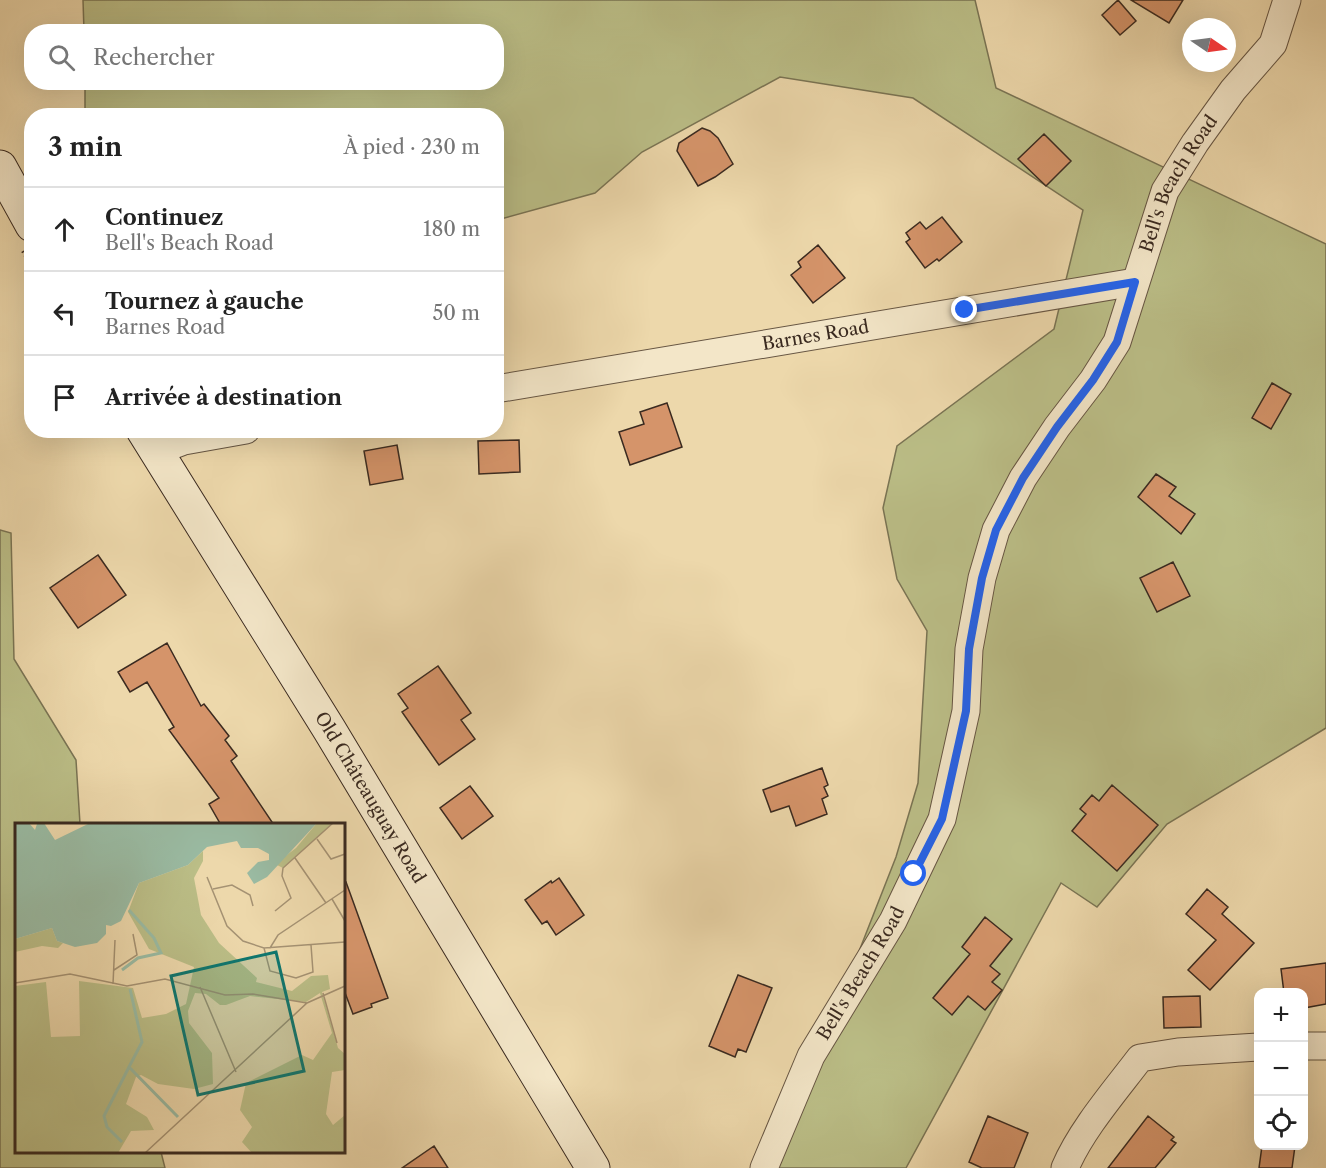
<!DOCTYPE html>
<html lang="fr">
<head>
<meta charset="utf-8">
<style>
	:root { --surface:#fff; --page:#f6f6f6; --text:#222; --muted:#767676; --line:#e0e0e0 }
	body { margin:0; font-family:"Libre Caslon Text",serif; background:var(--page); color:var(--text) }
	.controls { position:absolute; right:18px; bottom:18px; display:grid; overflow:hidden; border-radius:12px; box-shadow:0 6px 24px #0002 }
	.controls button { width:54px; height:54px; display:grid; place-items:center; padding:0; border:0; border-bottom:2px solid var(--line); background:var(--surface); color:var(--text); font:30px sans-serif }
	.compass { position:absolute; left:1182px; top:18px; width:54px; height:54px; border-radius:50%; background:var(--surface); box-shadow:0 6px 24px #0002; rotate:103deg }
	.stop { position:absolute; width:18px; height:18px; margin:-14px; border:4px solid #2563eb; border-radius:50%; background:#fff }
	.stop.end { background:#2563eb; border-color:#fff; box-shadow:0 2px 6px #0008 }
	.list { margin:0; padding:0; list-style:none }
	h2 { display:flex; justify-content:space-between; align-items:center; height:78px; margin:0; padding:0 24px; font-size:26px }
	h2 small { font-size:20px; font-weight:400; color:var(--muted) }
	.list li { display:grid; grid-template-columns:39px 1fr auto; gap:18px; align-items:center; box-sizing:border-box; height:84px; padding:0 24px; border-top:2px solid var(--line) }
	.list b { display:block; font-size:22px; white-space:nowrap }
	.list p { margin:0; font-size:20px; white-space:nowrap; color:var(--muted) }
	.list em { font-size:20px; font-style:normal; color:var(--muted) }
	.icon { flex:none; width:33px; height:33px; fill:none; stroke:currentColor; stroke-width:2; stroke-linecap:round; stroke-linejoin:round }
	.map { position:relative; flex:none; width:1326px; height:1168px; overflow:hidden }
	.search { position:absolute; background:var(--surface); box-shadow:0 6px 24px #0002; left:24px; top:24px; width:480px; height:66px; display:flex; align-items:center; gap:15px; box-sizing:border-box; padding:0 21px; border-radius:24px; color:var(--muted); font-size:22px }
	.panel { position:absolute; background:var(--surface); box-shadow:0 6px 24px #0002; left:24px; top:108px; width:480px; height:330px; border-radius:24px }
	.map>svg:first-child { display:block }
	.green { fill:#bbbe87; stroke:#7a7454; stroke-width:1.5 }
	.building { fill:#d5946a; stroke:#3a2a20; stroke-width:1.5 }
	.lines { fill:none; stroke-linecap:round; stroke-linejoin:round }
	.street-casing { stroke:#675643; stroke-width:29 }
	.secondary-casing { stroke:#3a2a20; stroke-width:35 }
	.path { stroke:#3a2a20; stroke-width:4; stroke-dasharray:1.5 3; stroke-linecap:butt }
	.street { stroke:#f3e6c8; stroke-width:27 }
	.secondary { stroke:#f3e6c8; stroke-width:33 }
	.route { stroke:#2563eb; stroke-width:8 }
	.labels { text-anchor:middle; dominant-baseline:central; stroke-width:6; stroke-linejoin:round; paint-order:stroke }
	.street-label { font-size:18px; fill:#3a2a20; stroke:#f3e6c8 }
	.inset-river { fill:none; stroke:#9abba3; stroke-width:3 }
	.inset-road { fill:none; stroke:#a59273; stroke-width:1.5 }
	.view { fill:#0f766e; fill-opacity:0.15; stroke:#0f766e; stroke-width:3 }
	.inset-edge { fill:none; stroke:#3a2a20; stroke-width:3 }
</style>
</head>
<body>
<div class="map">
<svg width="1326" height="1168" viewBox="0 0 1326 1168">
	<rect width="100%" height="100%" fill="#edd8ab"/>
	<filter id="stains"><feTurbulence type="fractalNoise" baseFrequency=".00333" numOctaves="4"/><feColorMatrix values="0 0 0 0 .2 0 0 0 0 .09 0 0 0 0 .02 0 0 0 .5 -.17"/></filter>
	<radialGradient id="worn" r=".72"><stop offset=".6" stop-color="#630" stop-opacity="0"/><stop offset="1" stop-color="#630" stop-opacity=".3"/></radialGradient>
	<path class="green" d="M 83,0 L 975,0 L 996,88 L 1326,244 L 1326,728 L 1167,824 L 1097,907 L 1061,883 L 906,1168 L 774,1168 L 896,857 L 918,783 L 927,631 L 897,579 L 883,508 L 897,446 L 1054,329 L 1083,210 L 913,98 L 780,77 L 642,152 L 595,193 L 497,220 L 496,116 L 85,115 L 85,83 L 496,82 L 496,32 L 84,31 Z
		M 0,530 L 11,533 L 14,659 L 76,760 L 80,824 L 16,824 L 16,1152 L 161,1152 L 165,1168 L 0,1168 Z"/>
	<path class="building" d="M 1118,0 L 1136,21 L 1120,35 L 1102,15 Z
		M 1131,0 L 1183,0 L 1169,23 Z
		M 702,128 L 710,131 L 718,138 L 733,164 L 715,177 L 698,186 L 677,151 L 679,143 Z
		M 1044,134 L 1071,161 L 1046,186 L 1018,159 Z
		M 942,217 L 962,242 L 939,261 L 937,259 L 925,268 L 906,242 L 910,239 L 906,233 L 920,222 L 926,229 Z
		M 818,245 L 845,278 L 813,303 L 791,275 L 801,267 L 798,262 Z
		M 1272,383 L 1291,394 L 1271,429 L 1252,418 Z
		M 667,403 L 682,447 L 630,465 L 619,432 L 644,424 L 640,412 Z
		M 519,440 L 520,472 L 479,474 L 478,441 Z
		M 397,445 L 403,479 L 370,485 L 364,451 Z
		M 1156,474 L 1176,487 L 1169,496 L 1195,514 L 1181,534 L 1138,497 Z
		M 98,555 L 126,595 L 78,628 L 50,588 Z
		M 1173,562 L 1190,596 L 1157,612 L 1140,578 Z
		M 167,643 L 201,706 L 204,704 L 229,736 L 225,740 L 237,756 L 231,761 L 274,825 L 221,825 L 209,804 L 219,798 L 169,730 L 174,727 L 147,682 L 130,692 L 118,672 Z
		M 438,666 L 471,713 L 461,720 L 475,739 L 439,765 L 402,712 L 408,708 L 398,694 Z
		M 822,768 L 828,785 L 824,787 L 828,796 L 822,799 L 827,814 L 796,826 L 789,806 L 771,812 L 763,790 Z
		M 1112,785 L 1158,825 L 1117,871 L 1072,831 L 1086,814 L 1080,809 L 1092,795 L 1099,801 Z
		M 470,786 L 493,816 L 462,839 L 440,808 Z
		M 559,878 L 584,915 L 556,935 L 547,921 L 542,924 L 525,900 L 551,881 L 552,883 Z
		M 346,882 L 388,998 L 371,1004 L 372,1007 L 353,1014 L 344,990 L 344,883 Z
		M 1207,889 L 1228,907 L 1222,914 L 1254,943 L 1210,990 L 1188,970 L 1216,940 L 1186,914 Z
		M 985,917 L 1012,939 L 990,966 L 1000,974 L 992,982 L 1002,990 L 985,1010 L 968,996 L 952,1015 L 933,998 L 970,954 L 962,947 Z
		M 1326,963 L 1326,1004 L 1304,1008 L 1304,993 L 1284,993 L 1281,969 Z
		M 738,975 L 772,988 L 746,1052 L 738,1049 L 735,1057 L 709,1046 Z
		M 1200,996 L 1201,1027 L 1164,1028 L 1163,997 Z
		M 988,1116 L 1028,1133 L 1014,1168 L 982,1168 L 969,1162 Z
		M 1148,1116 L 1174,1137 L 1171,1140 L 1176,1143 L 1155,1168 L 1108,1168 Z
		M 434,1146 L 448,1168 L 402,1168 Z
		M 1262,1146 L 1295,1146 L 1292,1168 L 1259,1168 Z"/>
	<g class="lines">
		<g class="street-casing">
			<g id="street">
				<path id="s1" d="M 496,389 L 1135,282"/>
				<path d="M 155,452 L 184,441 L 246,430"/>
				<path d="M 1304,1046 L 1326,1046"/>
				<path id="s2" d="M 764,1168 L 811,1056 L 893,921 L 942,819 L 966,711 L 969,649 L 982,578 L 996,530 L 1023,478 L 1057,427 L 1093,380 L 1117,342 L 1165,191 L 1195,143 L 1233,90 L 1273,44 L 1287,0"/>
				<path d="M 1065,1168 C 1081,1130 1115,1091 1140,1058 L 1178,1052 L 1258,1047"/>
			</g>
		</g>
		<g class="secondary-casing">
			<g id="secondary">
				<path d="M 0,167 L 32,225"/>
				<path id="s3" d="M 143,430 L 329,729 L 593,1168"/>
			</g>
		</g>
		<path class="path" d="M 23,251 L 32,266"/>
		<use href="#street" class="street"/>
		<use href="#secondary" class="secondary"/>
	</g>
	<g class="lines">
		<path class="route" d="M 914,874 L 942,819 L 966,711 L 969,649 L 982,578 L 996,530 L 1023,478 L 1057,427 L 1093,380 L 1117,342 L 1135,282 L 965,310"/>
	</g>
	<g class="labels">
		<g class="street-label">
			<text stroke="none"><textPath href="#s2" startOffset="1082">Bell's Beach Road</textPath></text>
			<text stroke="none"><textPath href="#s1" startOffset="324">Barnes Road</textPath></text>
			<text stroke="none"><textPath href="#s3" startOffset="432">Old Châteauguay Road</textPath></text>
			<text stroke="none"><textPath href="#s2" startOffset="218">Bell's Beach Road</textPath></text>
		</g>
	</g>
	<g transform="translate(15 823)">
		<rect width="330" height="330" fill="#edd8ab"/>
		<path d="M 302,0 L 318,0 L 268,45 L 260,41 L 281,25 ZM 188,28 L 188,38 L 179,55 L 186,92 L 204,120 L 242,155 L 241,159 L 277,168 L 296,153 L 313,152 L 315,166 L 307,169 L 323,225 L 330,231 L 330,247 L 317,249 L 311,291 L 318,302 L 330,292 L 330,330 L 237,330 L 227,319 L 237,304 L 225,287 L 231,260 L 287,232 L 298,237 L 317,210 L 305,170 L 291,179 L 235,173 L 211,182 L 205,182 L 191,171 L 180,170 L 173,188 L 174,200 L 197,230 L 198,261 L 179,266 L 143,261 L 126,252 L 121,254 L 111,281 L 132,294 L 139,307 L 116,308 L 103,330 L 0,330 L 0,163 L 31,159 L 36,214 L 65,213 L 64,158 L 118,165 L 127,195 L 151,191 L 171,181 L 179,144 L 134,126 L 113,89 L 124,60 L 173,42 ZM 37,105 L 42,118 L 48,120 L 43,125 L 27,123 L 0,129 L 0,116 Z" fill="#bbbe87"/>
		<path d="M 0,0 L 14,0 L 20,7 L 22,1 L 29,0 L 40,17 L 75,0 L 302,0 L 252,54 L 239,61 L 232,50 L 243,39 L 254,37 L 254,31 L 243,25 L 226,25 L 222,18 L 192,24 L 173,42 L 124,60 L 106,98 L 96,103 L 91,102 L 91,111 L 82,120 L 60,124 L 42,118 L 37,105 L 0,116 Z" fill="#9abba3"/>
		<path class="inset-river" d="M 107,147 L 123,135 L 146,130 L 139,115 L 114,87M 115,166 L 127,219 L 114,244 L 163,294M 107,319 L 92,304 L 89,293 L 114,244"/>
		<path class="inset-road" d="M 302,16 L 316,36 L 330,31M 280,35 L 311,80M 192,54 L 212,103 L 228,118 L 249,125 L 330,119M 198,66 L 217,62 L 235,72 L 238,83M 317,76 L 330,98M 260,88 L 276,75 L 267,53 L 268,45 L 318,0M 249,125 L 255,148 L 281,155 L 298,149 L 296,122M 255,125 L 263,112 L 330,67M 99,147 L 122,132 L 118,111M 0,160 L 55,151 L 112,163 L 150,156 L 210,172 L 238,171 L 292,180M 98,161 L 100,117M 185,164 L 221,249M 308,170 L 322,220M 130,330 L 292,180 L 330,163"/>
		<path class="view" d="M 261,129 L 289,248 L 183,272 L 156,153 Z"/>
		<rect width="330" height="330" class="inset-edge"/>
	</g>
	<rect width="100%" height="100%" filter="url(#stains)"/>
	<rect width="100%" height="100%" fill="url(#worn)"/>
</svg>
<div class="controls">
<button>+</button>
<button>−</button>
<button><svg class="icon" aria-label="locate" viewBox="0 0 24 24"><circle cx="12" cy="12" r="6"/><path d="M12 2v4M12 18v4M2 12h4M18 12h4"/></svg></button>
</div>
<svg class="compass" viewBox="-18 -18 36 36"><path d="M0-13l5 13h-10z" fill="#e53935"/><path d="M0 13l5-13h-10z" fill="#767676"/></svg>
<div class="stop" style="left:914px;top:874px"></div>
<div class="stop end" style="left:965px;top:310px"></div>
<div class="search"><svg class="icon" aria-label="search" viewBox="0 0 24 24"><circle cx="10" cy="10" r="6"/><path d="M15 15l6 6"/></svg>Rechercher</div>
<section class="panel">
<h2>3 min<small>À pied · 230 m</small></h2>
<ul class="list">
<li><svg class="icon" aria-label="ahead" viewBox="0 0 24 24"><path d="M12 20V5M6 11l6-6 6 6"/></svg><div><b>Continuez</b><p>Bell's Beach Road</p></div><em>180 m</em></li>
<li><svg class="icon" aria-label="left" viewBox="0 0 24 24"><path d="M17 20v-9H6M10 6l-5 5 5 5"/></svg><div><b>Tournez à gauche</b><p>Barnes Road</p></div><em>50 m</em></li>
<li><svg class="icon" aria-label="arrive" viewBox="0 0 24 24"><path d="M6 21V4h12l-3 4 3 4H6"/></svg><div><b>Arrivée à destination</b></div></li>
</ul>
</section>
</div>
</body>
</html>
